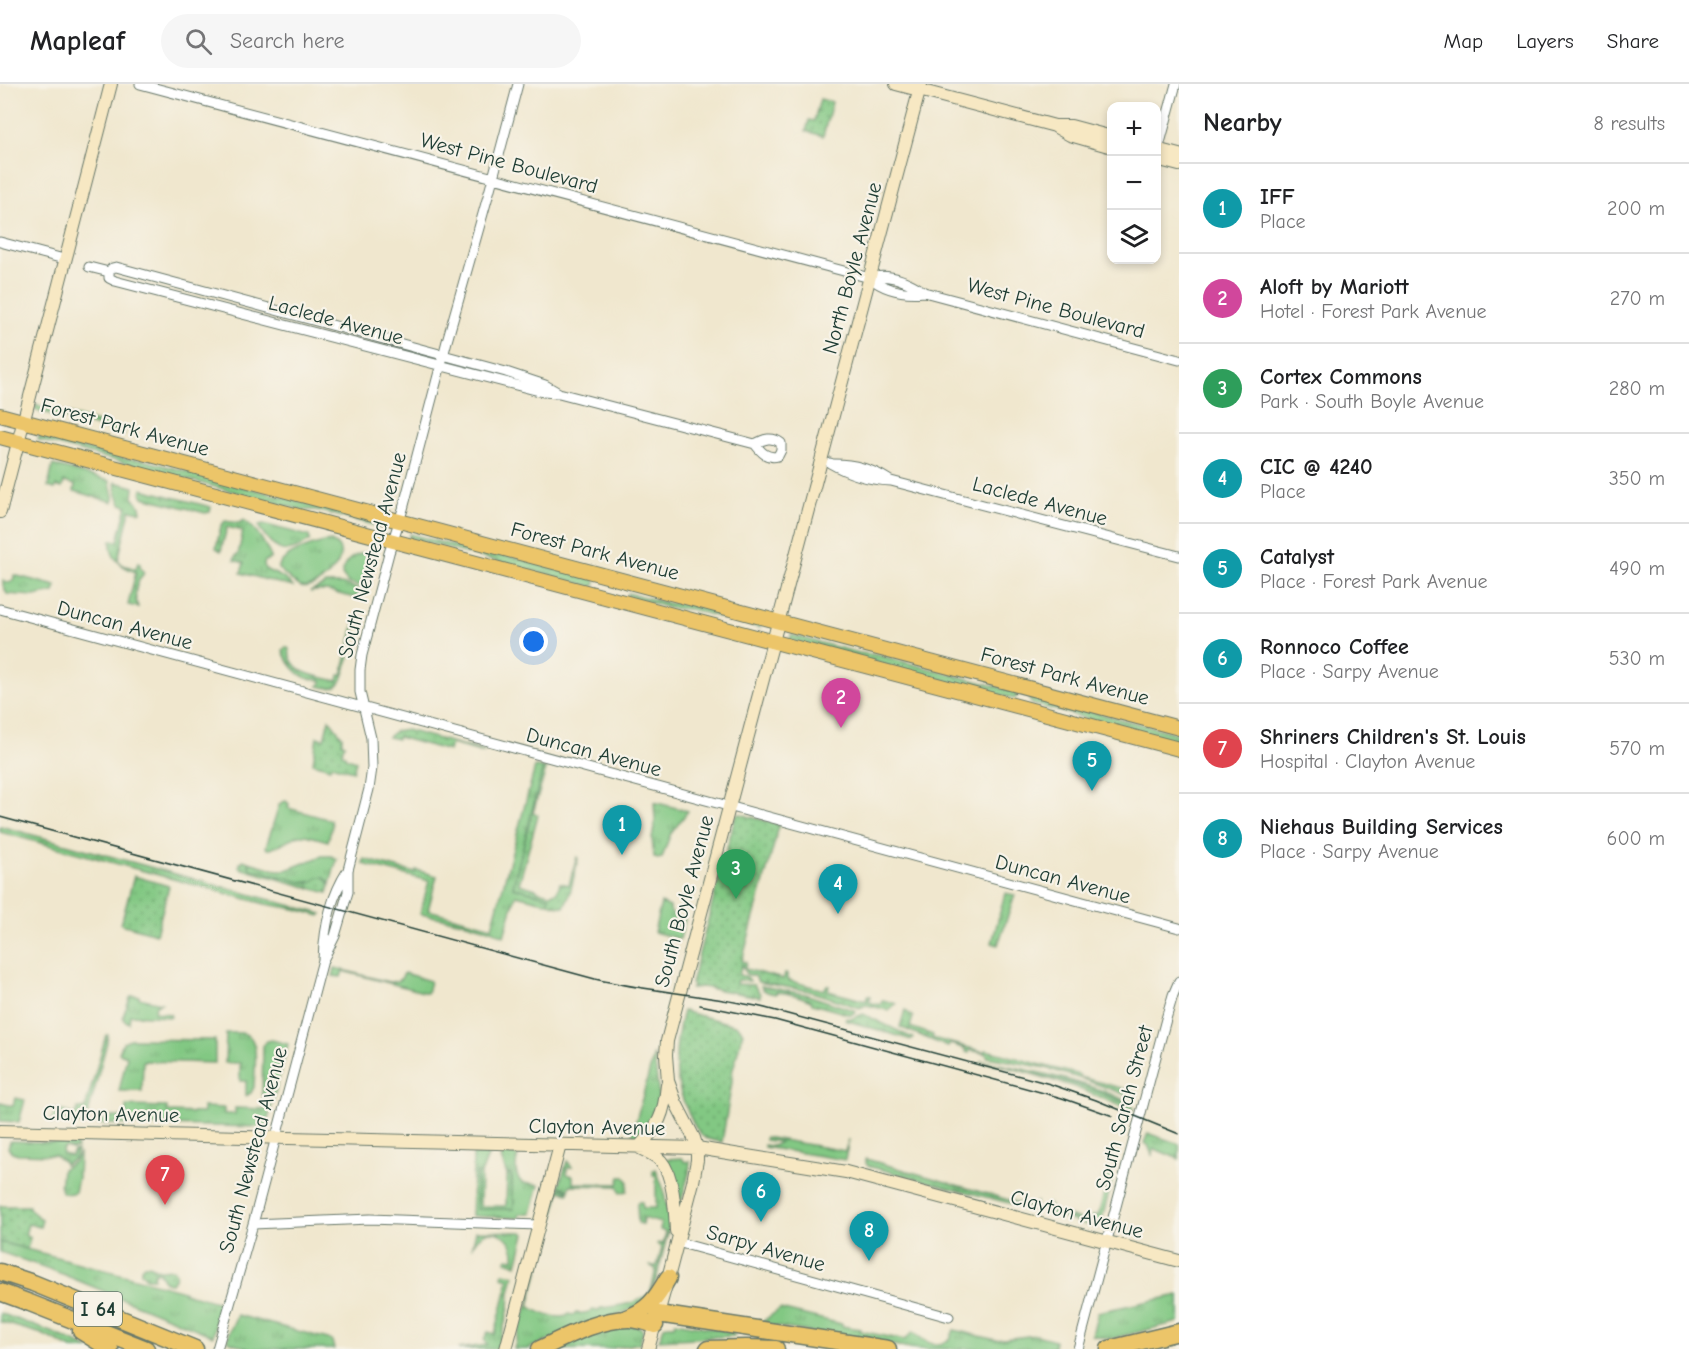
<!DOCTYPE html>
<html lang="en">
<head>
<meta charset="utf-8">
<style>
	:root { --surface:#fff; --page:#f6f6f6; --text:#202124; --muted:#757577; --line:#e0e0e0; --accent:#d1495b }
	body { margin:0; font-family:"Comic Neue",sans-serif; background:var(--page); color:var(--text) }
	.controls { position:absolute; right:18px; top:18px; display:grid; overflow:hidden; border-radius:12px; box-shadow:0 3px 9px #0003 }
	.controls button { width:54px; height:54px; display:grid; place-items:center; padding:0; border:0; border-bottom:2px solid var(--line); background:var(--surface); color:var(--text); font:30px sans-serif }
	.you { position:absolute; left:534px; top:558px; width:21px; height:21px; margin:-15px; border:4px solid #fff; border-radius:50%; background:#1a73e8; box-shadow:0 0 0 9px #1a73e833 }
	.badge { display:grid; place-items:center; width:39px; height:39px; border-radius:50%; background:var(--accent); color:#fff; font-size:20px; font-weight:700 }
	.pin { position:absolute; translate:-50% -50px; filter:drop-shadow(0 2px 3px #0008) }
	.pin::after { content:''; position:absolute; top:32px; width:21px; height:18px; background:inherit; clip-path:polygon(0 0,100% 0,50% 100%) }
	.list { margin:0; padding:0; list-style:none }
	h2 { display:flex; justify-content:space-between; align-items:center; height:78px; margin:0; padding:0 24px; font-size:26px }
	h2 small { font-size:20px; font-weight:400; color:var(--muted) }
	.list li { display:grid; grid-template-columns:39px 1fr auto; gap:18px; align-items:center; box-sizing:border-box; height:90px; padding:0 24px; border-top:2px solid var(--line) }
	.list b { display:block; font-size:22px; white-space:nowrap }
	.list p { margin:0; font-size:20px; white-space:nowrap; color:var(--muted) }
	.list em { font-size:20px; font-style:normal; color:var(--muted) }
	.icon { flex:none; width:33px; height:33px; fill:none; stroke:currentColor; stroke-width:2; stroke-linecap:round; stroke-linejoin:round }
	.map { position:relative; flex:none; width:1179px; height:1265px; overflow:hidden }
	header { display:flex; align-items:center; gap:36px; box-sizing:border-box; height:84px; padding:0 30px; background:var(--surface); border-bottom:2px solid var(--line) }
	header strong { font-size:28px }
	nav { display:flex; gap:33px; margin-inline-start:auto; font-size:21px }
	.search { width:420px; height:54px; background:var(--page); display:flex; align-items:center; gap:15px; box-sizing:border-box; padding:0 21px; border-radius:33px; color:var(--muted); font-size:22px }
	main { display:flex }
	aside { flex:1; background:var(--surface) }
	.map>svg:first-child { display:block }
	.grass { fill:url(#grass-tufts); stroke:#50825c; stroke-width:1.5 }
	.park { fill:url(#park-dots); stroke:#50825c; stroke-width:1.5 }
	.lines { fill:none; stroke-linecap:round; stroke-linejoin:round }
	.street-casing { stroke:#68786a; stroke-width:11 }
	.secondary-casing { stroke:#68786a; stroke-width:14 }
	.primary-casing { stroke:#68786a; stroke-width:16 }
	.highway-casing { stroke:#68786a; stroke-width:19 }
	.street { stroke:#fff; stroke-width:9 }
	.secondary { stroke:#f7e8c3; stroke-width:12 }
	.primary { stroke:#ecc569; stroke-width:14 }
	.highway { stroke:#ecc569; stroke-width:16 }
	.tram { stroke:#1f3d34; stroke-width:1.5 }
	.labels { text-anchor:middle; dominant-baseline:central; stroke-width:4.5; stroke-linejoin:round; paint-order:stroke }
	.shield { fill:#f7f3e8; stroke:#60746a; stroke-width:1.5 }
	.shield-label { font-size:20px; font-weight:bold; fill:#1f3d34 }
	.street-label { font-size:21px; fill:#1f3d34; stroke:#f7f3e8 }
</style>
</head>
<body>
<header>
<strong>Mapleaf</strong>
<div class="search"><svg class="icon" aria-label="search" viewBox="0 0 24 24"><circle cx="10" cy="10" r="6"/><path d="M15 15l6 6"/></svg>Search here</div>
<nav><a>Map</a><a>Layers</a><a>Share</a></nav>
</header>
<main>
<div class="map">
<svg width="1179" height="1265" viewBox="0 0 1179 1265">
	<defs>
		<pattern id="grass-tufts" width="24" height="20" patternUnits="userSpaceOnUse" patternTransform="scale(1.5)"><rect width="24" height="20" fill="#82c883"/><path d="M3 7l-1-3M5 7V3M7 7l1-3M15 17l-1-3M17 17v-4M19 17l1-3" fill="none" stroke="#6aa46c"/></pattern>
		<pattern id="park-dots" width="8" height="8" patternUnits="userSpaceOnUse" patternTransform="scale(1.5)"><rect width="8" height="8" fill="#82c883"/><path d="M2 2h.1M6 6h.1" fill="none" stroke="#6aa46c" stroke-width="1.8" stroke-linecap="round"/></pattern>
	</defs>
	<rect width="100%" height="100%" fill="#f7f3e8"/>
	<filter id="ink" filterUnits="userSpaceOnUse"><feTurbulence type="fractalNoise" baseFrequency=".0167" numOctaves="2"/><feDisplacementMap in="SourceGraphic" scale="12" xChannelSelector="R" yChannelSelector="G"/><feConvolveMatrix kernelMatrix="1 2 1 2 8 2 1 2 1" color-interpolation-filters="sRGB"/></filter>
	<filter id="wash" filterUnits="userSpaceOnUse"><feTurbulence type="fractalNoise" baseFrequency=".008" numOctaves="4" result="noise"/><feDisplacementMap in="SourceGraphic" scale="24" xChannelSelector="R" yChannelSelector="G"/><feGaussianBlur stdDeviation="1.35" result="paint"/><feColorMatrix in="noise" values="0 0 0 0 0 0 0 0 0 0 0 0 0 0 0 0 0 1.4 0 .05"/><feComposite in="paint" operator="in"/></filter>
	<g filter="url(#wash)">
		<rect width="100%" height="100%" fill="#f0e7ce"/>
		<path class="grass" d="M 36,321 L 123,345 L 124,350 L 35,326 Z
			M 39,352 L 126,375 L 143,376 L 382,439 L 381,443 L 316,426 L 302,426 L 38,356 Z
			M 53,381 L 110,397 C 110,404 115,413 113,418 L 74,407 L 75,401 L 64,398 L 62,404 L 56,402 L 55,405 L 48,403 Z
			M 115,398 L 134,403 L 133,414 L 140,422 L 141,428 L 130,426 L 118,476 L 123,481 L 136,485 L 138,478 L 140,479 L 140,483 L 144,489 C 136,499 133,511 138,523 L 128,521 L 136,488 C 121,483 109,474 111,456 L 118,457 L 127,422 L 121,420 L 116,408 Z
			M 142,405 L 211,423 L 210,428 L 205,429 L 143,413 L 141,409 Z
			M 244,436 C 258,446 264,458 271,473 L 270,475 L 265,477 L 264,480 L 265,485 C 276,491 286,493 293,503 L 241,489 L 244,479 L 234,476 L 236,471 L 238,471 L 243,447 L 227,443 L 221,467 L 216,464 L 221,442 L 225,437 L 239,439 Z
			M 263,440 L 309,452 L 310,456 C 285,476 274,466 259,443 L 259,441 Z
			M 410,450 L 474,467 L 494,468 L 594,495 L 596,500 L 593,503 L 409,454 Z
			M 331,457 C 359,470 317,508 301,503 C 298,502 281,487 278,485 C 281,469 317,459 331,457 Z
			M 368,468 L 373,469 L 374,474 L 367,501 L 363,503 L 348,499 L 342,491 C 343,476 355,470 368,468 Z
			M 14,491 L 56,502 L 54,508 L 34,512 L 7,510 L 3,501 L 3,497 C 9,501 14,498 14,491 Z
			M 326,500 C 339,499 353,500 362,509 L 355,513 L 351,513 C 337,510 324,504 310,508 Z
			M 628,509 L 668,519 L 689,520 L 761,539 L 760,544 L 690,525 L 669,524 L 629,513 L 627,512 Z
			M 791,551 L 859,569 L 878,571 L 1018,608 L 1017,613 L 1014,615 L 790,556 Z
			M 1031,612 L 1179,650 L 1179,659 L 1032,620 L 1029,616 Z
			M 535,683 L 543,684 L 513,803 L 550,813 L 548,819 L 516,811 L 504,852 L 491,846 L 463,838 L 420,830 L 429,797 L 363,780 L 364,775 L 415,789 L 416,786 L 437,792 L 428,826 L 492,843 Z
			M 286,717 L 289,720 L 288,724 L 331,736 L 332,742 L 328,757 L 306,751 L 299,751 L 271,765 L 267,765 L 266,763 L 279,721 L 282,718 Z
			M 654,718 L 688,727 L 670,751 L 662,774 L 657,775 L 654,773 L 652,755 L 655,737 Z
			M 0,742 L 322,830 L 320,832 L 295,825 L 265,820 L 0,748 Z
			M 322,772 L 331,772 L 337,775 L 330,800 L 329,797 L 300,798 L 285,793 L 271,791 L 264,787 L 252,786 L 249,783 L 249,778 L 277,786 L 286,786 Z
			M 1005,809 L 1015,811 L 998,861 L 992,859 Z
			M 661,819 L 670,823 C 670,833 677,833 685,835 L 680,855 L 654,848 Z
			M 335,884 L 389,898 C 396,898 401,897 404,889 L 430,897 L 427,909 L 343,887 L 341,893 L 333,892 Z
			M 131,912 L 139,912 L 139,914 L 161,919 L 156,921 L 154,928 L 170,930 L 171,933 L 130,931 L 129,939 L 124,936 L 123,932 Z
			M 226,949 C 232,949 240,948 245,950 C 261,954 254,990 254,1003 L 251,1009 L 246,1012 L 246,997 L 240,997 L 240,979 L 225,979 Z
			M 106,951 L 108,951 L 107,958 L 86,1037 L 89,1038 L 88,1040 L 51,1039 L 55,1025 L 76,1031 L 78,1024 L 85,1025 Z
			M 130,955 L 215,956 L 215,979 L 143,977 L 142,1007 L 119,1007 L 127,972 L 119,969 L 123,958 Z
			M 272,956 L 288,960 L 266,1043 L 98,1040 L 101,1035 L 110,1035 L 111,1033 L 126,1033 L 126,1022 L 167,1023 L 167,1028 L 203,1029 L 203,1023 L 224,1024 L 224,1030 L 235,1030 L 235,1024 L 267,1025 L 270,1016 L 264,1015 L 262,1010 L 263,962 L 266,957 Z
			M 654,970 C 655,987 662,1016 656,1031 C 653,1038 647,1044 643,1051 L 632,1052 Z
			M 1022,987 C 1061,994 1098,1006 1134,1023 L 1133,1027 L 1075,1003 Z
			M 15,1014 L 25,1016 L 19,1038 L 0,1037 L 0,1019 L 13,1022 Z
			M 1148,1049 L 1179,1060 L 1179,1075 L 1155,1065 L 1152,1071 L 1148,1061 L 1144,1059 Z
			M 765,1053 L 845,1067 L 849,1055 L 845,1076 L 764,1063 L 764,1061 L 773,1062 L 780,1058 L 765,1056 Z
			M 10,1057 L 73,1059 L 76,1062 L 77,1064 L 72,1065 L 65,1063 L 62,1066 L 63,1070 L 71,1072 L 74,1067 L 77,1067 L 74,1075 L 64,1081 L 64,1078 L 54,1071 L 18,1070 L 12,1068 L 8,1064 Z
			M 79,1069 L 78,1094 L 75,1108 C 70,1110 62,1111 60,1105 L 62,1085 L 74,1078 Z
			M 503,1069 L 518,1071 C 515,1081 515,1092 522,1099 L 539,1101 L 531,1129 L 520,1130 L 519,1134 L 472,1132 L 473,1070 L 488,1070 L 488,1072 L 481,1090 L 476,1090 L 477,1125 L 513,1125 L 512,1114 L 512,1092 L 507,1091 L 501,1074 Z
			M 682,1074 L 685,1078 L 690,1077 L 689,1089 L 680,1122 L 665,1075 Z
			M 866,1075 L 1033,1123 L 1036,1117 L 1035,1126 L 868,1082 L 866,1079 Z
			M 567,1077 L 572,1083 L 567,1084 L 567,1090 L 573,1092 L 573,1099 L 618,1100 L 620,1093 L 625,1093 L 628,1097 L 627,1107 L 620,1109 L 618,1102 L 570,1101 L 569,1108 L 566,1104 L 559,1102 Z
			M 656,1085 L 663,1104 L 670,1140 L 656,1197 L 643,1221 L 527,1265 L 514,1265 L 521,1238 L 528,1222 L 559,1104 L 565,1105 L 568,1109 L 560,1107 L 529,1222 C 541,1230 552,1235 567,1232 L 568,1230 L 574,1231 L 576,1229 C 581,1230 589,1229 592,1226 L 598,1227 L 601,1224 C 615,1222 638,1221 649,1209 C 653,1204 654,1192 656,1185 L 651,1182 L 657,1182 L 662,1164 L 657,1160 L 658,1159 L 663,1160 L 666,1148 L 660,1146 L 661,1139 L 643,1134 L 642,1140 L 638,1139 L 637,1120 L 638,1118 L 642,1118 L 643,1124 L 656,1124 L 656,1092 L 653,1092 L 653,1087 Z
			M 1106,1092 L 1113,1094 L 1102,1135 L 1097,1142 L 1092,1142 L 1045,1129 L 1049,1120 L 1050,1122 L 1049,1127 L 1089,1138 L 1092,1132 L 1098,1132 L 1107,1098 L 1102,1095 Z
			M 476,1147 L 523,1148 L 525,1150 L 517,1181 L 506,1177 L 508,1174 L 514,1175 C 516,1147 482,1137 472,1164 Z
			M 0,1158 L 184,1207 L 184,1209 L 220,1219 L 213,1252 L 52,1186 L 0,1168 Z
			M 503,1189 L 514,1191 L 510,1208 L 509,1224 L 498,1265 L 458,1265 L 487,1261 L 484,1255 L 488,1248 L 495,1250 L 509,1195 L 502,1193 Z
			M 1179,1211 L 1179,1238 L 1110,1255 L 1092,1251 L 1098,1228 Z
			M 780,1225 L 842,1240 L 842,1242 L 860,1245 L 860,1247 L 905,1256 L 913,1248 C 925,1258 935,1265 950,1256 L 954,1246 L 996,1256 L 1036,1251 L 1055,1256 L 1054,1264 L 918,1265 L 759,1240 Z
			M 0,1229 L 59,1251 L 90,1265 L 72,1265 L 42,1250 L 0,1238 Z
			M 237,1231 L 328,1255 L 332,1257 L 334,1265 L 249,1265 L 228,1257 L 229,1249 Z
			M 675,1238 L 734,1248 L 734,1252 L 659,1256 L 664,1243 L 668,1241 L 674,1241 Z
			M 617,1240 L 640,1243 L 643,1247 L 640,1259 L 607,1265 L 549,1265 Z"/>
		<path class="park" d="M 820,15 L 832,18 L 823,52 L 806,47 L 809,36 L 814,37 Z
			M 356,533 L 358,534 C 355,545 346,593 340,599 C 334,606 326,604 318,602 L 322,599 L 320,596 C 317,595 314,596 310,595 C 298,593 286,577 283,566 L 286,563 L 289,565 C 290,591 317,592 338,597 L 339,591 L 342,591 Z
			M 329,635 L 342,652 L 342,659 L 345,660 L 342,666 L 343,667 L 342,670 L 345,671 L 345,673 L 356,677 L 353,687 L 331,681 L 330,684 L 313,679 L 317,653 L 324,655 Z
			M 400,646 L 406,646 L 484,667 L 484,669 L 451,660 L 449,667 L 398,653 L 397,655 L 388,653 L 394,648 Z
			M 543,684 L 546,685 L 533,729 L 538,731 L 519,800 L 537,805 L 537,807 L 550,810 L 557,808 L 560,799 L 569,801 L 577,773 L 578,775 L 570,809 L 564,823 L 548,819 L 549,813 L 513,803 Z
			M 740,730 L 777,740 L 779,742 L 742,877 L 746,878 L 745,885 L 783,895 L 785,890 L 787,890 L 787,896 L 824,906 L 827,901 L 829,902 L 828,907 L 866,917 L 867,912 L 870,912 L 869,918 L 880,921 L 883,916 L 896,920 L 888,926 L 866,921 L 860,924 L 809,907 L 758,898 L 755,892 L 746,890 L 742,880 L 739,891 L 747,893 L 750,897 L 737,896 L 736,900 L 754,901 L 760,910 L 760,913 L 702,903 L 692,904 L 694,902 L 691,900 L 735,734 L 736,731 Z
			M 243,776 L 249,778 L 249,783 L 252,786 L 264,787 L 271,791 L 285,793 L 300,798 L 308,799 L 312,798 L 319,793 L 325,793 L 330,800 L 328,809 L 239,784 L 240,779 L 242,779 Z
			M 134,792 L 169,802 L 156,850 L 121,840 Z
			M 761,902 L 805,910 L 856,927 L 851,931 L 812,920 L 811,917 C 800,912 789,909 776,908 L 776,910 C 770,909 763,908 761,902 Z
			M 905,926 L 913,933 L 910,943 L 933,951 L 932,954 L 985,968 L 986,966 L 1080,991 L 1080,993 L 1136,1008 L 1135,1014 L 1085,996 L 1046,984 L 987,973 L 987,970 L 970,966 L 969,969 L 966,968 L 966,965 L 950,960 L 948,963 L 900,943 Z
			M 683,927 L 738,942 L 743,948 L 732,989 L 732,998 L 722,1058 C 716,1057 709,1056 704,1053 C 698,1049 694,1041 691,1034 C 672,999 673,964 683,927 Z
			M 863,930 L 913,954 L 912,956 L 845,936 L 846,934 L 851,935 Z
			M 981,977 C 1022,984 1062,992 1101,1006 C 1112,1010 1126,1015 1134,1023 L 1110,1012 L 1077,1000 Z
			M 477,1089 L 481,1090 L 480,1122 L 506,1122 L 507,1091 L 511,1090 L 512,1114 L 514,1116 L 513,1125 L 477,1125 Z
			M 0,1122 L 29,1122 L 29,1125 L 42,1136 L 40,1143 L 28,1140 L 25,1151 L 30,1154 L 27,1165 L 0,1158 Z
			M 144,1181 L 148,1181 L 160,1186 L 173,1185 L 176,1189 L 175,1195 L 171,1199 C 164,1199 162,1195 160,1189 L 156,1187 L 153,1191 L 154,1194 L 146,1194 L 141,1188 L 141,1184 Z"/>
	</g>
	<g filter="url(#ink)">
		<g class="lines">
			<g class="street-casing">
				<path id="street" d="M 140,0 L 870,194 C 885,206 904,210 924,208
					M 1157,70 L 1176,0
					M 0,158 L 64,175
					M 89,183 L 109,188
					M 109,188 L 112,184 L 116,183 L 506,288 L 545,301 L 559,309 L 755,360 C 761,368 767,375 778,372 L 781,366 L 781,359 C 772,352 764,355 755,360
					M 109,188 L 109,194 L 115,197 L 543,308 L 557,309
					M 870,194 C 888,189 908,197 924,208 L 1179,276
					M 830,379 C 849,390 869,396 891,397 L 1179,472
					M 834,380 C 855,380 872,385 889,396
					M 0,525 L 1179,844
					M 323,876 L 335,852 L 348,808 L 348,786 L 369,705 L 372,684 L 371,654 L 360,608 L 360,586 L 362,571 L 389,469 L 403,425 L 447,257 L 490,105 L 518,0
					M 253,1140 L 370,1135 L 539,1141
					M 677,1158 L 949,1233
					M 217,1265 L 253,1140 L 323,876 C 324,845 331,812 348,786
					M 1078,1265 L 1166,935 L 1173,911 L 1179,897"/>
			</g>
			<g class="secondary-casing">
				<path id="secondary" d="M 896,0 L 1055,42 L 1071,42 L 1112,53
					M 1056,43 L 1070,51 L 1112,63
					M 1156,65 L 1179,71
					M 1156,75 L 1179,81
					M 0,428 L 111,0
					M 0,1047 L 697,1064 L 846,1088 L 1179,1177
					M 639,1063 C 659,1041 664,1031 667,1001
					M 640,1064 C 647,1068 655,1071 661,1077 C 674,1092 675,1127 676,1147
					M 506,1265 L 560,1061
					M 648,1265 L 668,1194 L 693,1098 L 697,1076 L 697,1064 L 694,1054 L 676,1019 L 668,997 L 666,971 L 667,957 L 921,0"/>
			</g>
			<g class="primary-casing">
				<path id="primary" d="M 0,331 L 1179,644
					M 0,353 L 1179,665"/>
			</g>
			<g class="highway-casing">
				<path id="highway" d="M 0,1188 L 33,1199 L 195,1265
					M 0,1208 L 30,1219 L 146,1265
					M 658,1230 L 888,1265
					M 624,1235 C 648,1227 656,1215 668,1194
					M 81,1247 L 110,1265
					M 540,1265 C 567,1252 601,1234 631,1235 C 639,1236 647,1238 655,1241
					M 708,1265 L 746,1264 L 776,1265
					M 1109,1265 L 1179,1248"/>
			</g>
			<use href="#street" class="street"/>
			<use href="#secondary" class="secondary"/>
			<use href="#primary" class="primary"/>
			<use href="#highway" class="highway"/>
			<path class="tram" d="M 0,733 L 595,895 C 651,908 709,911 765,924 L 1050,1000 L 1096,1016 L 1179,1050
				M 700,921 L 775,936 L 1062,1014 L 1113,1032"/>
		</g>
	</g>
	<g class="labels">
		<rect class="shield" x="74" y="1208" width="48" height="34" rx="4.5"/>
		<g class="shield-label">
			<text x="98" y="1225">I 64</text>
		</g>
		<g class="street-label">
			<text transform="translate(509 79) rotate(15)">West Pine Boulevard</text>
			<text transform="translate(852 184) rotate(-75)">North Boyle Avenue</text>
			<text transform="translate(1056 224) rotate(15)">West Pine Boulevard</text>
			<text transform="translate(336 236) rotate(15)">Laclede Avenue</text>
			<text transform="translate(125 343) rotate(15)">Forest Park Avenue</text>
			<text transform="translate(1040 417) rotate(15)">Laclede Avenue</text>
			<text transform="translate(595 467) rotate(15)">Forest Park Avenue</text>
			<text transform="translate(372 471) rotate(-75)">South Newstead Avenue</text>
			<text transform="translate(125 541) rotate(15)">Duncan Avenue</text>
			<text transform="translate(1065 592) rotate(15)">Forest Park Avenue</text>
			<text transform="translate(594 668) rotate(15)">Duncan Avenue</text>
			<text transform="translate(1063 795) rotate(15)">Duncan Avenue</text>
			<text transform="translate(684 817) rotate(-75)">South Boyle Avenue</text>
			<text transform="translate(1124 1024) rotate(-75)">South Sarah Street</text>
			<text transform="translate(111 1030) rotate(1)">Clayton Avenue</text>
			<text transform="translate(597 1043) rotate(1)">Clayton Avenue</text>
			<text transform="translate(253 1066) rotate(-75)">South Newstead Avenue</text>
			<text transform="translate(1077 1130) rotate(15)">Clayton Avenue</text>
			<text transform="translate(766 1164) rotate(16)">Sarpy Avenue</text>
		</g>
	</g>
</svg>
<div class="controls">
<button>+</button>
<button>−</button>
<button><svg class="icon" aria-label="layers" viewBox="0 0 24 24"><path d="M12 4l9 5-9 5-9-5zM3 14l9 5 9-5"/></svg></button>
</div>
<div class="you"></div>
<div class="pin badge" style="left:622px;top:771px;background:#0f9aa8">1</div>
<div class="pin badge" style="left:841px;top:644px;background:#d1479c">2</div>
<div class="pin badge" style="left:736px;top:815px;background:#2e9e5b">3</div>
<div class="pin badge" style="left:838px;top:830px;background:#0f9aa8">4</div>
<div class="pin badge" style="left:1092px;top:707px;background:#0f9aa8">5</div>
<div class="pin badge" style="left:761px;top:1138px;background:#0f9aa8">6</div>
<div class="pin badge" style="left:165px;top:1121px;background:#e0444e">7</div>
<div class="pin badge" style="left:869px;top:1177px;background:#0f9aa8">8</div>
</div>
<aside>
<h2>Nearby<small>8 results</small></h2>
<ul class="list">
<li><span class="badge" style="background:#0f9aa8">1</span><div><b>IFF</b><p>Place</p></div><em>200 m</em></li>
<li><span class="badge" style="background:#d1479c">2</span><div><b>Aloft by Mariott</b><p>Hotel · Forest Park Avenue</p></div><em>270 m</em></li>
<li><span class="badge" style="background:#2e9e5b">3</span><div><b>Cortex Commons</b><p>Park · South Boyle Avenue</p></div><em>280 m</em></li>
<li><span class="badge" style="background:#0f9aa8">4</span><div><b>CIC @ 4240</b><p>Place</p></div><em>350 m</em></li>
<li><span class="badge" style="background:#0f9aa8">5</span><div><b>Catalyst</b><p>Place · Forest Park Avenue</p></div><em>490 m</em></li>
<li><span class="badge" style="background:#0f9aa8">6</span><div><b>Ronnoco Coffee</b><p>Place · Sarpy Avenue</p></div><em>530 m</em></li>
<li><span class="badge" style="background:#e0444e">7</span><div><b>Shriners Children's St. Louis</b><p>Hospital · Clayton Avenue</p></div><em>570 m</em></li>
<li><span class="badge" style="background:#0f9aa8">8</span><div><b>Niehaus Building Services</b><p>Place · Sarpy Avenue</p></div><em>600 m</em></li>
</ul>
</aside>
</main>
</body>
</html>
